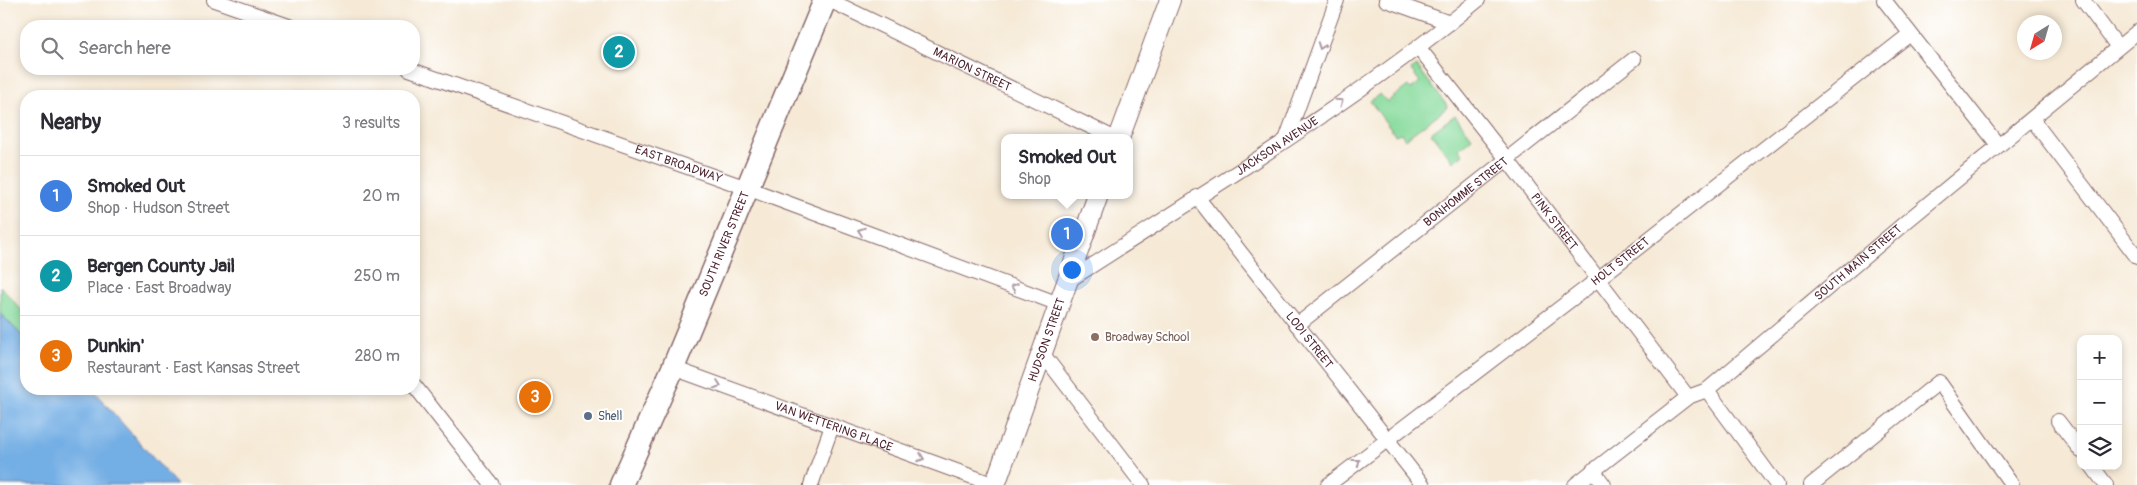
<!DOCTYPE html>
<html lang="en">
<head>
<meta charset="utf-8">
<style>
	:root { --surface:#fff; --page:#f2f2f3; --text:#2b2b33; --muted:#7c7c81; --line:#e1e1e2; --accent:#2563eb }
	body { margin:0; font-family:Pangolin,sans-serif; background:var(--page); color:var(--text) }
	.controls { position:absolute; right:15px; bottom:15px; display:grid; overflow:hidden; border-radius:10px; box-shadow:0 2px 8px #0003 }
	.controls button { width:45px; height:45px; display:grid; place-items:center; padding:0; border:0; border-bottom:1px solid var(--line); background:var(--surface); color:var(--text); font:25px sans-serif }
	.compass { position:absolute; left:2017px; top:15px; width:45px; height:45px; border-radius:50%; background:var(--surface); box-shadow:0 2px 8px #0003; rotate:217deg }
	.you { position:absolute; left:1071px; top:269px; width:18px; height:18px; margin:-12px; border:4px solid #fff; border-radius:50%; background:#1a73e8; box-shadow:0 0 0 8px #1a73e833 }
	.badge { display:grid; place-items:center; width:32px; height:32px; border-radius:50%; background:var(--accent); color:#fff; font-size:16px; font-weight:700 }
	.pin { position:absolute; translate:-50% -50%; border:2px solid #fff; box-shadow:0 1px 5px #0006 }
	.popup { position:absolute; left:1001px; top:134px; width:132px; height:65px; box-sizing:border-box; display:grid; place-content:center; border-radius:10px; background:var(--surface); filter:drop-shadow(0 1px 4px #0005); font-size:16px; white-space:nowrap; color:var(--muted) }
	.popup b { font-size:19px; color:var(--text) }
	.popup::after { content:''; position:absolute; left:50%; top:100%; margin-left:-10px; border:10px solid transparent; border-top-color:var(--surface) }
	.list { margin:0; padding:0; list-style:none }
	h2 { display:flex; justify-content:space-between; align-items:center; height:65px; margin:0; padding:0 20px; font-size:21px }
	h2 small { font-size:16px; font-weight:400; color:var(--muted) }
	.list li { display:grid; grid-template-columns:32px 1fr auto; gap:15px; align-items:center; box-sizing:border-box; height:80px; padding:0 20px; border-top:1px solid var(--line) }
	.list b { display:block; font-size:19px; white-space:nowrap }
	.list p { margin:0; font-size:16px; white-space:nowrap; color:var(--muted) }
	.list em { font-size:16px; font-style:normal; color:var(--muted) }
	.icon { flex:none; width:28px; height:28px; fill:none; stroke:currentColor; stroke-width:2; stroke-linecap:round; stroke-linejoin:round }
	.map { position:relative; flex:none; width:2137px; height:485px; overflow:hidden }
	.search { position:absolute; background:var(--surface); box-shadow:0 2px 8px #0003; left:20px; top:20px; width:400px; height:55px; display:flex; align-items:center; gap:12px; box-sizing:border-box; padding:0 18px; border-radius:20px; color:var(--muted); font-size:19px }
	.panel { position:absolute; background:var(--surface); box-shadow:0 2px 8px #0003; left:20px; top:90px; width:400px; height:305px; border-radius:20px }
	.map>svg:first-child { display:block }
	.green { fill:#86da9b; stroke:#687c63 }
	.water { fill:#73aee4; stroke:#5e6688 }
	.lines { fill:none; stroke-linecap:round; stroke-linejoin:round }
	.street-casing { stroke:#866667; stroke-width:16 }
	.secondary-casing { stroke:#866667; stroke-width:22 }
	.primary-casing { stroke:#866667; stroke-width:25 }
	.street { stroke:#fff; stroke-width:14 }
	.secondary { stroke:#fff; stroke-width:20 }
	.primary { stroke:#fff; stroke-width:22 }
	.oneway { stroke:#ae9aa0 }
	.education-dot { fill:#8d6e63; stroke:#fff; stroke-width:2 }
	.service-dot { fill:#5c6f8a; stroke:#fff; stroke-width:2 }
	.labels { text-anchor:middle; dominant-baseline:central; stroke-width:4; stroke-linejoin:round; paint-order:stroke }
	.street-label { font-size:12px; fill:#4a1f2b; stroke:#fff }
	.education-label { font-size:12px; fill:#785e54; stroke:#fff; text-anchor:start }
	.service-label { font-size:12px; fill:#4e5e75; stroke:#fff; text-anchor:start }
</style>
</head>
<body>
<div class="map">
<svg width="2137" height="485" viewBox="0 0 2137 485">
	<rect width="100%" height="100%" fill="#fff"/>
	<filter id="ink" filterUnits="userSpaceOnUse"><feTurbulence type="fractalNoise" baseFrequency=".02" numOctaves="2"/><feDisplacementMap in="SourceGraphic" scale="10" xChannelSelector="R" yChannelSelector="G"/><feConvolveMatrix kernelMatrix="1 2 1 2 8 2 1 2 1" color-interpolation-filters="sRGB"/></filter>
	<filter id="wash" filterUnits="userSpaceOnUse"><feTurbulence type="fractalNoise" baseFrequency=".0096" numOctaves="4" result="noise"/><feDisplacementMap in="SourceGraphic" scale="20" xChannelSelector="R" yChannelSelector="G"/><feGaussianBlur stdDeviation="1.12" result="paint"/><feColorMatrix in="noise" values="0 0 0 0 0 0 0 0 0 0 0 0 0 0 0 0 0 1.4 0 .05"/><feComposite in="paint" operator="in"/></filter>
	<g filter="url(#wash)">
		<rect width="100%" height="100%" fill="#f6ead7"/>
		<path class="green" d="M 1417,66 L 1448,107 L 1405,139 L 1401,133 L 1395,135 L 1370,101 L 1380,94 L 1387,102 L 1408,86 L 1411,89 L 1420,82 L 1411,70 Z
			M 1455,115 L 1472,138 L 1459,149 L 1463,154 L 1453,162 L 1431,133 Z
			M 0,286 L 26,315 L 26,340 L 0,313 Z"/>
		<path class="water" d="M 0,313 L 26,340 L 26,389 L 92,389 L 177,485 L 0,485 Z"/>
	</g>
	<g filter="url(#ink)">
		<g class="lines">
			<g class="street-casing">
				<g id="street">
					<path d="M 214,0 L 289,26"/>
					<path id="s1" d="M 829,0 L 1114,138"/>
					<path d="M 1386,0 L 1450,23"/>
					<path d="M 1884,0 L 1998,145"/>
					<path d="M 2083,0 L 2118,47"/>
					<path id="s2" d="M 1419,48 L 1506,158 L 1688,397"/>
					<path id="s3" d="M 409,69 L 747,188 L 1059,304"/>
					<path d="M 2032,119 L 2137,257"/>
					<path d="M 1286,140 L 1337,0"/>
					<path id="s4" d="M 1197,197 L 1423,485"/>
					<path id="s5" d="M 1068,281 C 1207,191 1350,105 1478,0"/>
					<path id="s6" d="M 1297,325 L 1634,59"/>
					<path d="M 1042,353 L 1143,485"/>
					<path id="s7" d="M 673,368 L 995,485"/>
					<path d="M 414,385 L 492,485"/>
					<path d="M 1707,390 L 1777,485"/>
					<path d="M 2058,421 L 2081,451"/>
					<path d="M 2092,466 L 2106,485"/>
					<path d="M 1593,470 L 1604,485"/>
					<path d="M 811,485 L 832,426"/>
					<path id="s8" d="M 1328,485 L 1598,279 L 1910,34"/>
					<path id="s9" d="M 1575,485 L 1688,397 L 1707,390 L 1907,221 L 2137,32"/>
					<path d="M 1811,485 L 1939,382 L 2012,485"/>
				</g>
			</g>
			<g class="secondary-casing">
				<g id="secondary">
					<path d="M 1119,138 L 1170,0"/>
					<path id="s10" d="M 995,485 L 1098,195"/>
				</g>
			</g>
			<g class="primary-casing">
				<g id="primary">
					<path id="s11" d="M 621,485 L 673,368 L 825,0"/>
				</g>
			</g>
			<use href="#street" class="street"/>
			<use href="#secondary" class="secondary"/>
			<use href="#primary" class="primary"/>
		</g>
		<defs><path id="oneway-chevron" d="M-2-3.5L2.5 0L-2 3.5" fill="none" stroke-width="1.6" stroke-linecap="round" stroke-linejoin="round" transform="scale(1.25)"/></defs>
		<g class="oneway">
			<use href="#oneway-chevron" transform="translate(1321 46) rotate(110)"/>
			<use href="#oneway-chevron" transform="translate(1340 102) rotate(-35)"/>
			<use href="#oneway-chevron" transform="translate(861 231) rotate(-160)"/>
			<use href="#oneway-chevron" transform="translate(1014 287) rotate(-160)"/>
			<use href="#oneway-chevron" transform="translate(718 385) rotate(20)"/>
			<use href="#oneway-chevron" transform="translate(921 458) rotate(20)"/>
			<use href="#oneway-chevron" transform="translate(1357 462) rotate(-38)"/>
		</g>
	</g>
	<circle class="education-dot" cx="1095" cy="337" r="5"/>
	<circle class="service-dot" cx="588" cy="416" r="5"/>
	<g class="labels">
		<g class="street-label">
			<text stroke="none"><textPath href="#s1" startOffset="159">MARION STREET</textPath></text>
			<text stroke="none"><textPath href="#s5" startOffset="249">JACKSON AVENUE</textPath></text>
			<text stroke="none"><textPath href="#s3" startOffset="286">EAST BROADWAY</textPath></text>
			<text stroke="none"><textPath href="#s6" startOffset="215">BONHOMME STREET</textPath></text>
			<text stroke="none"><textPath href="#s2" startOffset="220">PINK STREET</textPath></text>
			<text stroke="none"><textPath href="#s11" startOffset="262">SOUTH RIVER STREET</textPath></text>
			<text stroke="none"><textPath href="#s8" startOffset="368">HOLT STREET</textPath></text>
			<text stroke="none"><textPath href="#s9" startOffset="361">SOUTH MAIN STREET</textPath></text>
			<text stroke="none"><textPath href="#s10" startOffset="154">HUDSON STREET</textPath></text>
			<text stroke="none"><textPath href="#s4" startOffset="182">LODI STREET</textPath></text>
			<text stroke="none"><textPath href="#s7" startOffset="171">VAN WETTERING PLACE</textPath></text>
		</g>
		<g class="education-label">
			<text x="1105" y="337">Broadway School</text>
		</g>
		<g class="service-label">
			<text x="598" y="416">Shell</text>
		</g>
	</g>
</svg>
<div class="controls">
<button>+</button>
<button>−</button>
<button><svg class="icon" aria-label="layers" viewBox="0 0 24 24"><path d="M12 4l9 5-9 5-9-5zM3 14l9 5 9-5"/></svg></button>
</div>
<svg class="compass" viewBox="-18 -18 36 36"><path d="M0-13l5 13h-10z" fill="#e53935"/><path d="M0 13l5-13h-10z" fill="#7c7c81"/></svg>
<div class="you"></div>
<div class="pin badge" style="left:1067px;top:234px;background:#3f7fe0">1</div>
<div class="popup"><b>Smoked Out</b>Shop</div>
<div class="pin badge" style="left:619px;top:52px;background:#0f9aa8">2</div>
<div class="pin badge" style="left:535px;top:397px;background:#e8710a">3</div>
<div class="search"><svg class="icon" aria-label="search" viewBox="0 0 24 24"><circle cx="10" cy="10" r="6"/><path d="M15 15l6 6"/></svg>Search here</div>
<section class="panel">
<h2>Nearby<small>3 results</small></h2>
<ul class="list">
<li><span class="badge" style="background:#3f7fe0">1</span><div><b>Smoked Out</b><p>Shop · Hudson Street</p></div><em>20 m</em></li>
<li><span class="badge" style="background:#0f9aa8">2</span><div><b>Bergen County Jail</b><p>Place · East Broadway</p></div><em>250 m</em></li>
<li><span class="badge" style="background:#e8710a">3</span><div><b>Dunkin'</b><p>Restaurant · East Kansas Street</p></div><em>280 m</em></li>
</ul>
</section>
</div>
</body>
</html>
